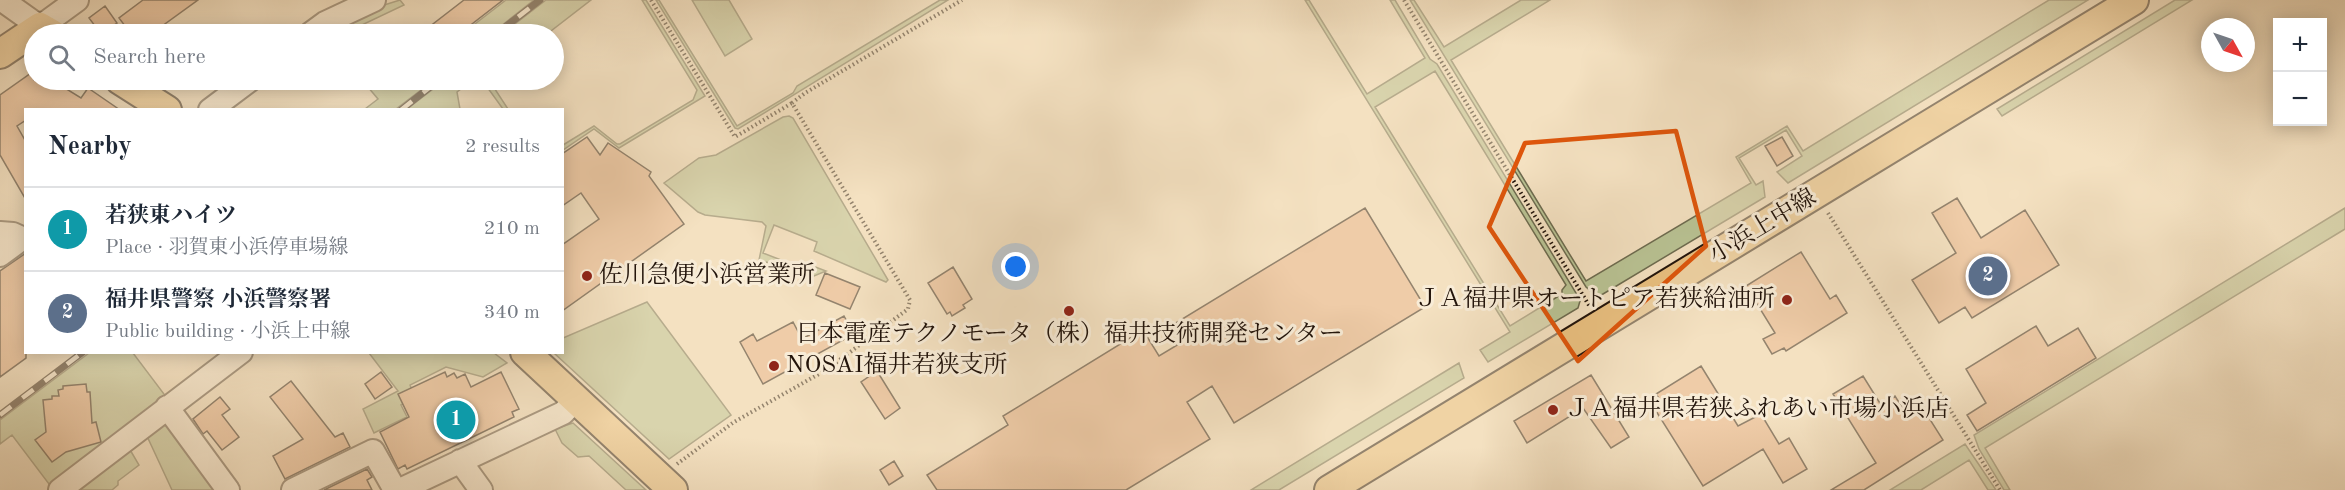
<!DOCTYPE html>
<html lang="en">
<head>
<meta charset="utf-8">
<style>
	:root { --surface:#fff; --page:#f2f2f3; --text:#1f2937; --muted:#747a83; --line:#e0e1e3; --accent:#ea580c }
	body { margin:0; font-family:"Old Standard TT","Noto Serif JP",serif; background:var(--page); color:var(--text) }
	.controls { position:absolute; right:18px; top:18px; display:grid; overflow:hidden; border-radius:0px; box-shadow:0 3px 15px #0003 }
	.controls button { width:54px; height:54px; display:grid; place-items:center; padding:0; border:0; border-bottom:2px solid var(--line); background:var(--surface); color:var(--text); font:30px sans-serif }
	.compass { position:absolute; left:2201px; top:18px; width:54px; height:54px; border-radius:50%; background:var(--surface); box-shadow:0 3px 15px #0003; rotate:130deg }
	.you { position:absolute; left:1016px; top:267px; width:21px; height:21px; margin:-15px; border:4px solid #fff; border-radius:50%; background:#1a73e8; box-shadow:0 0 0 9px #1a73e833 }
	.badge { display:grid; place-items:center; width:39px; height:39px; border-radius:50%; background:var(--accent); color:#fff; font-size:20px; font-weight:700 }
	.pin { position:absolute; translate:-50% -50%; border:3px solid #fff; box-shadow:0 2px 6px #0006 }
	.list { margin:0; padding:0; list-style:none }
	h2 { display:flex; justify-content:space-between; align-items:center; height:78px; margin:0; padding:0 24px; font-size:26px }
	h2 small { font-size:20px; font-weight:400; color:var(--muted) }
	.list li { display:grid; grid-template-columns:39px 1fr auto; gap:18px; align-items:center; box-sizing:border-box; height:84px; padding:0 24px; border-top:2px solid var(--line) }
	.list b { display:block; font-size:22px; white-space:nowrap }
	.list p { margin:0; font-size:20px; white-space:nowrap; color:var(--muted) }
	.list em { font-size:20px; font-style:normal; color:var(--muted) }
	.icon { flex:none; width:33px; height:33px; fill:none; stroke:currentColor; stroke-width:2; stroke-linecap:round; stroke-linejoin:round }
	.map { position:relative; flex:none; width:2345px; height:490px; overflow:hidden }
	.search { position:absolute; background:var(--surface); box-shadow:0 3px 15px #0003; left:24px; top:24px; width:540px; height:66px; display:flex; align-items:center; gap:15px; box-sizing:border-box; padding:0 21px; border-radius:33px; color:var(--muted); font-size:22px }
	.panel { position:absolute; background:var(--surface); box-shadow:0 3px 15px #0003; left:24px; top:108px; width:540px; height:246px; border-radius:0px }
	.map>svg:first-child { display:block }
	.green { fill:#b9c394; stroke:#6d6b4f; stroke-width:1.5; fill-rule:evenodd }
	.building { fill:#e9b18a; stroke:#21130a; stroke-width:1.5 }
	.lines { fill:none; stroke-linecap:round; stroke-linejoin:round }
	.minor-casing { stroke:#564638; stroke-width:26 }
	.major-casing { stroke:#21130a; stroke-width:32 }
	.path { stroke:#21130a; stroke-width:4; stroke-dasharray:1.5 3; stroke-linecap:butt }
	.minor { stroke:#f8ecd7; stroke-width:22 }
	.major { stroke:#eac080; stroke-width:28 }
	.rail-casing { stroke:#21130a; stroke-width:7 }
	.rail { stroke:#f8ecd7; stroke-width:4.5; stroke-dasharray:14; stroke-linecap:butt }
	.marked { fill:none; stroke:#de560c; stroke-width:4.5; stroke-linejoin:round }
	.poi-dot { fill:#8f2418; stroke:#f8ecd7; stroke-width:2 }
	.labels { text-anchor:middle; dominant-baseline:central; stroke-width:6; stroke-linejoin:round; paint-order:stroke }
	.street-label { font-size:24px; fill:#21130a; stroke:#f8ecd7 }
	.poi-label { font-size:24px; fill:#21130a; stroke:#f8ecd7; text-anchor:start }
</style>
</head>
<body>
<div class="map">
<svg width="2345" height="490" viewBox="0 0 2345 490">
	<rect width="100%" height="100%" fill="#f4e1c1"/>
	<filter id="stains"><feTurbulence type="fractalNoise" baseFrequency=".00333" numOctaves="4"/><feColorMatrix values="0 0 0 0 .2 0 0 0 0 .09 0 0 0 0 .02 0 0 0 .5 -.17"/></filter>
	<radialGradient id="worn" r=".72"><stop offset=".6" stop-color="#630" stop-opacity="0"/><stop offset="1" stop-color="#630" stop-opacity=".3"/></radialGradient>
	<path class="green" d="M 400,0 L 404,5 L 343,34 L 325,34 L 381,6 Z
		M 506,0 L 534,0 L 491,34 L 462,34 Z
		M 546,0 L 591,0 L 547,34 L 502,34 Z
		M 642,0 L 646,0 L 705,96 L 619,148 L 594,129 L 563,150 L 563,145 L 594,126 L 617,144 L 620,144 L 693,100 L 697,90 Z
		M 656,0 L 659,0 L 737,126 L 793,93 L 797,86 L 940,0 L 948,0 L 738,129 L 735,128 Z
		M 692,0 L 729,0 L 752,39 L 725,56 Z
		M 1305,0 L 1309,0 L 1367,94 L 1425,58 L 1390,0 L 1395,0 L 1430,59 L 1437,64 L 1576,293 L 1580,301 L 1578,308 L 1488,362 L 1480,350 L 1510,332 ZM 1435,71 L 1566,285 L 1562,290 L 1562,294 L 1510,326 L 1375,107 Z
		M 1410,0 L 1414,0 L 1444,47 L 1521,0 L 1550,0 L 1451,60 L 1586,281 L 1751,183 L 1736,157 L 1787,126 L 1803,151 L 2049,0 L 2088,0 L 1788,183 L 1777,172 L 1802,156 L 1786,130 L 1739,158 L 1756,185 L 1763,181 L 1765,197 L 1598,297 L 1586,287 Z
		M 2175,0 L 2192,0 L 2002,116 L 1997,109 Z
		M 362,80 L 434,80 L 396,109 L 365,109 L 378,99 Z
		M 445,80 L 473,80 L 457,92 L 460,109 L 407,109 Z
		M 482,80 L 489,80 L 508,109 L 503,109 Z
		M 789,116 L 793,118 L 888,280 L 886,282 L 814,251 L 817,242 L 774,225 L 763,253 L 807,270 L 810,265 L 826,271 L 814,276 L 759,260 L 766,226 L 762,222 L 705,215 L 698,212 L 664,183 L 699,158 L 716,155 L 783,117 Z
		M 2345,208 L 2345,229 L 1985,448 L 2010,490 L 2004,490 L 1979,449 L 1974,435 Z
		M 647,302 L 731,415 L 669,459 L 554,353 L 562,352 L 563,338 Z
		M 89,353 L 133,353 L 167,398 L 52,488 L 12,435 L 0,444 L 0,420 Z
		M 369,353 L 494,353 L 507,363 L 483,377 L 446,367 L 410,385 L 412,390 L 408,402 L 401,405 L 407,417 L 374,433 L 363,409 L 398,391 Z
		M 1459,363 L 1464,378 L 1279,490 L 1251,490 Z
		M 573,423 L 646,490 L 626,490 L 589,456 L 578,457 L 562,443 L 555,429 Z
		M 160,424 L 172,426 L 219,490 L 172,490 L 146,434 Z
		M 1965,444 L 1996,490 L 1988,490 L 1969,460 L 1921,490 L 1890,490 Z
		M 129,448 L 139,465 L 118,481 L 118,485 L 112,490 L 74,490 Z"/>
	<path class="building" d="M 143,0 L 198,0 L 151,34 L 131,34 L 119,18 Z
		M 464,0 L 503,0 L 459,34 L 420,34 Z
		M 105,6 L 117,23 L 101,34 L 89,18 Z
		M 34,71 L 34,80 L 52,80 L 81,98 L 88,88 L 120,110 L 26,110 L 26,120 L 17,126 L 26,142 L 26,200 L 0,155 L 0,95 Z
		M 587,137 L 600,155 L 608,143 L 651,172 L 649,176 L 684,224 L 562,311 L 562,245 L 599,219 L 581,193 L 562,206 L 562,154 Z
		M 1782,137 L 1793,156 L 1777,166 L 1765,146 Z
		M 1957,198 L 1981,238 L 2025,210 L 2059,265 L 1972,318 L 1965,307 L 1939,323 L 1912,280 L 1956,253 L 1932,213 Z
		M 1365,208 L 1425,307 L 1234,423 L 1212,386 L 1187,402 L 1210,439 L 1126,490 L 937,490 L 927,475 L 1008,425 L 1003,416 L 1143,330 L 1159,356 L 1184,341 L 1174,324 Z
		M 1801,252 L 1830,299 L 1836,295 L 1847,313 L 1786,351 L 1784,348 L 1772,354 L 1763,339 L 1775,333 L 1746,286 Z
		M 26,253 L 26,358 L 0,377 L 0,271 Z
		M 953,267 L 972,299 L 963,305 L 965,308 L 952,316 L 950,312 L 947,314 L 928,283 Z
		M 825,273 L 860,287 L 850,309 L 816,295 Z
		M 844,316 L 854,334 L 763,384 L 740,342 L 753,334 L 757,341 L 793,322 L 802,339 Z
		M 2036,326 L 2048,346 L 2078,328 L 2096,358 L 1977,431 L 1967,415 L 1986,403 L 1966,369 Z
		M 1701,366 L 1738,426 L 1761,414 L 1779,444 L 1789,438 L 1807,469 L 1783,483 L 1763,449 L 1703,486 L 1656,411 L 1664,406 L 1656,394 Z
		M 877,371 L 900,408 L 885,419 L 861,382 Z
		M 381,372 L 392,387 L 375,399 L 365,384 Z
		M 445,372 L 447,377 L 454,373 L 457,378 L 465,374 L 471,387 L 501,372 L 519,409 L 512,412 L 514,417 L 407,469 L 405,465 L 398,469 L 380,432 L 409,417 L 398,394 Z
		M 1591,375 L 1629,437 L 1611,448 L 1583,408 L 1527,443 L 1514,421 Z
		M 1863,376 L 1881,405 L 1895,396 L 1905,412 L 1919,402 L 1943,440 L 1864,490 L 1831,490 L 1876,463 L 1833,394 Z
		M 291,381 L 335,437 L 343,433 L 350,447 L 285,479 L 273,456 L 303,439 L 270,397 Z
		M 86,384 L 87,392 L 90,392 L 92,423 L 96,422 L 101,442 L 66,452 L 52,462 L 35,440 L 46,432 L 43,400 L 52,399 L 52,396 L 59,396 L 58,390 L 63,389 L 63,386 Z
		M 220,397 L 230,409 L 222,415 L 239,437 L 222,450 L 207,431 L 203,434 L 193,419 Z
		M 894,461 L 903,476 L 889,485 L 880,470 Z
		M 367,469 L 372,477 L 367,480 L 372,490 L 324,490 Z"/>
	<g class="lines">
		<g class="minor-casing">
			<path id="minor" d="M 2,0 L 40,27 L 77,0
				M 310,34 L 325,23 L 374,0
				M 210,110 L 250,80
				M 0,233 L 13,234 L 26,240
				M 0,255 L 23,238
				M 167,407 L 228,490
				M 460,461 L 481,490
				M 60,490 L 241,352
				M 293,490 L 373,451 L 395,490
				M 400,490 L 563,413 L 577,399"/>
		</g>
		<g class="major-casing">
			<path id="major" d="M 0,54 L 40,27 L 52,34
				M 120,80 L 167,110
				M 525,352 L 673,490
				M 1329,490 L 2134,0"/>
		</g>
		<path class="path" d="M 651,0 L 735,137 L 792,103
			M 1404,0 L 1590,307
			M 1828,213 L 2000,490
			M 677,464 L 734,422 L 826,370 L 908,309 L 910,300 L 792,103 L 805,93 L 962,0"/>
		<use href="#minor" class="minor"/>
		<use href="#major" class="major"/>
		<g class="rail-casing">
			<path id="rail" d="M 496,34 L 540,0
				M 401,110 L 439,80
				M 0,415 L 83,352"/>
		</g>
		<use href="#rail" class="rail"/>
	</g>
	<path d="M0 0H2345V490H0ZM 1676,131 L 1706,246 L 1578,361 L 1489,227 L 1525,143 Z" fill="#f4e1c1" fill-opacity=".55" fill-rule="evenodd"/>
	<path class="marked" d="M 1676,131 L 1706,246 L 1578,361 L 1489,227 L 1525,143 Z"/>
	<g class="poi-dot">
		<circle cx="587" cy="276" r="6"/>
		<circle cx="1787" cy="300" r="6"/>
		<circle cx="1069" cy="311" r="6"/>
		<circle cx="774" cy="366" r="6"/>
		<circle cx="1553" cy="410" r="6"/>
	</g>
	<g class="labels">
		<g class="street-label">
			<text transform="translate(1763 227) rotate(-31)">小浜上中線</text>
		</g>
		<g class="poi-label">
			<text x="599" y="276">佐川急便小浜営業所</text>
			<text x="1775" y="300" text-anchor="end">ＪＡ福井県オートピア若狭給油所</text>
			<text x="1069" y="335" text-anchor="middle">日本電産テクノモータ（株）福井技術開発センター</text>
			<text x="786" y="366">NOSAI福井若狭支所</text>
			<text x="1565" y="410">ＪＡ福井県若狭ふれあい市場小浜店</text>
		</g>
	</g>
	<rect width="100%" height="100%" filter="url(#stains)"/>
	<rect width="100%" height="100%" fill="url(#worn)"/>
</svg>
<div class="controls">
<button>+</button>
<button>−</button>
</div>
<svg class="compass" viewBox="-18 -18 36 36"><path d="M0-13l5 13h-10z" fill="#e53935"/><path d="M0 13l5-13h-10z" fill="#747a83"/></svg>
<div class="you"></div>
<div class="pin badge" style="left:456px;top:420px;background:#0f9aa8">1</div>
<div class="pin badge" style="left:1988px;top:276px;background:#5c6f8a">2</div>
<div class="search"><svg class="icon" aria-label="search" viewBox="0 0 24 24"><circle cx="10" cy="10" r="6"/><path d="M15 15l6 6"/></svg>Search here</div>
<section class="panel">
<h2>Nearby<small>2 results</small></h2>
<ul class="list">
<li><span class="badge" style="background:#0f9aa8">1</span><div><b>若狭東ハイツ</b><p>Place · 羽賀東小浜停車場線</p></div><em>210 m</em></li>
<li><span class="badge" style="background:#5c6f8a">2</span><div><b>福井県警察 小浜警察署</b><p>Public building · 小浜上中線</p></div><em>340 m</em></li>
</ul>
</section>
</div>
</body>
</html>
